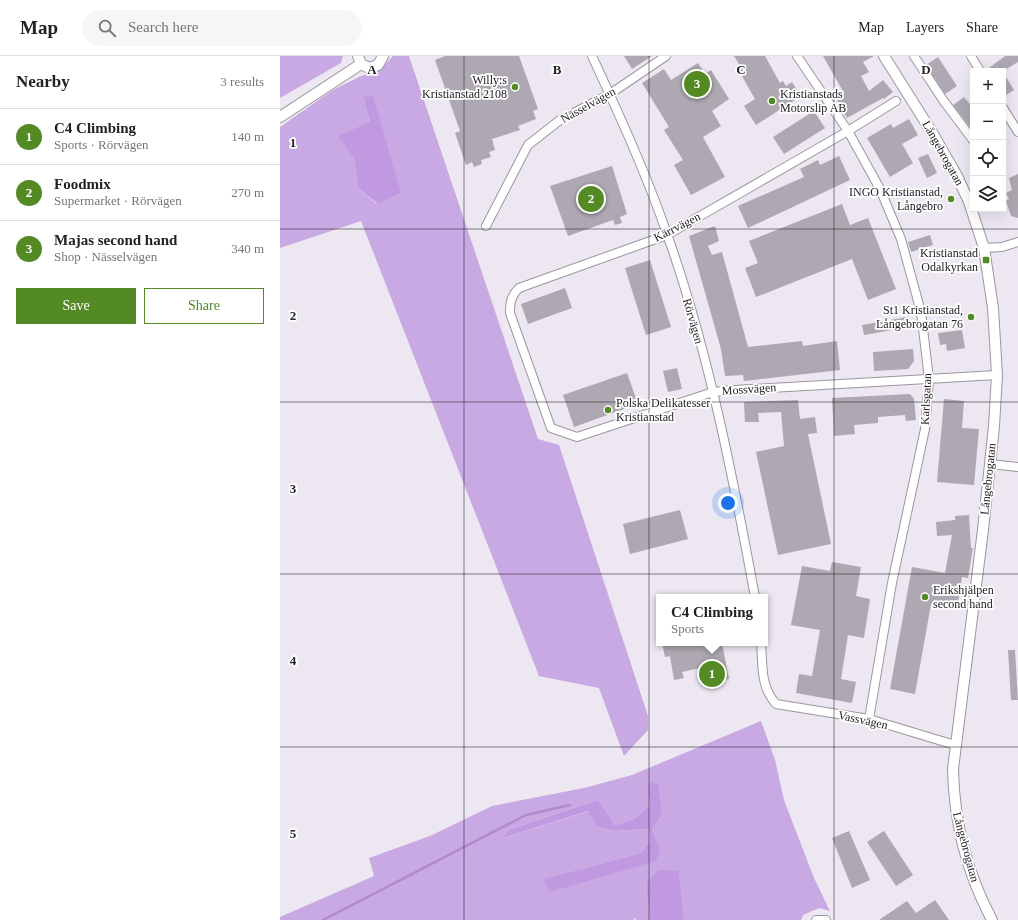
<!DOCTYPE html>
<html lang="en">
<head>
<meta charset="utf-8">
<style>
	:root { --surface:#fff; --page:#f6f6f6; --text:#222; --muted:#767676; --line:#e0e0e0; --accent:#548a23 }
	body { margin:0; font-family:"Times New Roman",serif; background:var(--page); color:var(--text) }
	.controls { position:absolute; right:12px; top:12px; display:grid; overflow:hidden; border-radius:0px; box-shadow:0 4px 16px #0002 }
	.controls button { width:36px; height:36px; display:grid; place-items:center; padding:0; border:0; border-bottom:1px solid var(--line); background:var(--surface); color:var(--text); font:20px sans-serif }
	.you { position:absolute; left:448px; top:447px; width:14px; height:14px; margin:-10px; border:3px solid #fff; border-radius:50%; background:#1a73e8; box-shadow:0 0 0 6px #1a73e833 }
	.badge { display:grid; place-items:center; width:26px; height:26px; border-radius:50%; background:var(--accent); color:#fff; font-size:13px; font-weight:700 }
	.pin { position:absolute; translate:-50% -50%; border:2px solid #fff; box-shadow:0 1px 4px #0006 }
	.popup { position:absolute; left:376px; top:538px; width:112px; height:52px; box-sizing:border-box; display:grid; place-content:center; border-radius:0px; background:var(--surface); filter:drop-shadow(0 1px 3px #0005); font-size:13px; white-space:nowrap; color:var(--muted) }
	.popup b { font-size:15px; color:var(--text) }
	.popup::after { content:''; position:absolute; left:50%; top:100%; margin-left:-8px; border:8px solid transparent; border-top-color:var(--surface) }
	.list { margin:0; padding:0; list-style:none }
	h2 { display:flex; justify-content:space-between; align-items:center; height:52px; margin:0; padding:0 16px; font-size:17px }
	h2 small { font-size:13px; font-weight:400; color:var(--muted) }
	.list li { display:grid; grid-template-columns:26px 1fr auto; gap:12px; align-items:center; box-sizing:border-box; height:56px; padding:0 16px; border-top:1px solid var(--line) }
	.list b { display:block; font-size:15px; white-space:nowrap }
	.list p { margin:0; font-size:13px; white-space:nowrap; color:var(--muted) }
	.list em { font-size:13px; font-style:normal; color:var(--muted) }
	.actions { display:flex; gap:8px; padding:12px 16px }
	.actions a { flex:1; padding:9px 0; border:1px solid var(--accent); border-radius:0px; text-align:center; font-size:14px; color:var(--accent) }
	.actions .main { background:var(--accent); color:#fff }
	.icon { flex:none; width:22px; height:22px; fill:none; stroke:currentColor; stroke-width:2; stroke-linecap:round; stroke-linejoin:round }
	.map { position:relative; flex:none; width:738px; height:864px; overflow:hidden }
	header { display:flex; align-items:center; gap:24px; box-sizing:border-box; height:56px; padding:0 20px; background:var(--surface); border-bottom:1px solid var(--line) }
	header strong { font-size:19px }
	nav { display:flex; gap:22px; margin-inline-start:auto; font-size:14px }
	.search { width:280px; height:36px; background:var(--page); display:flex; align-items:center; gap:10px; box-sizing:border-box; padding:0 14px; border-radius:22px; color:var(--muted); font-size:15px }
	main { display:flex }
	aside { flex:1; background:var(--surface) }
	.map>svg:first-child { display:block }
	.green { fill:#c9a9e4; fill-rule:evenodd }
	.forest { fill:#c199e1 }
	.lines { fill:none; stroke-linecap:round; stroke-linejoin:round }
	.stream { stroke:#b089cf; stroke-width:2.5 }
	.building { fill:#ada8b1 }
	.minor-casing { stroke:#9b969f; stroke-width:10 }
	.major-casing { stroke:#9b969f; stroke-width:12 }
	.minor { stroke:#fff; stroke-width:8 }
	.major { stroke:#fff; stroke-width:10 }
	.grid { fill:none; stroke:#232125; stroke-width:1; stroke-opacity:0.55 }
	.poi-dot { fill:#548a23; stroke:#fff; stroke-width:1.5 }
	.labels { text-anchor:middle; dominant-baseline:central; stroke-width:3.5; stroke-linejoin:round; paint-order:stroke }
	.poi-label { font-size:12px; fill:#232125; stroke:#fff; text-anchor:end }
	.street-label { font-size:12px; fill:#232125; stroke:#fff }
	.grid-label { font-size:13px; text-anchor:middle; font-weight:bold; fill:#232125; stroke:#fff; stroke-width:3.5; stroke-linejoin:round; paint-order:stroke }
</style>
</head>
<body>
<header>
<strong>Map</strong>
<div class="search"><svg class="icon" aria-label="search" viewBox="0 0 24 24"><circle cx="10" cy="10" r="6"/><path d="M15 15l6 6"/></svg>Search here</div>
<nav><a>Map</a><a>Layers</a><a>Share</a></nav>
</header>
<main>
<aside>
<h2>Nearby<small>3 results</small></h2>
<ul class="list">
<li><span class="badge">1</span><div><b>C4 Climbing</b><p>Sports · Rörvägen</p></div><em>140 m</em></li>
<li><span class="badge">2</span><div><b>Foodmix</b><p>Supermarket · Rörvägen</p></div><em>270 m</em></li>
<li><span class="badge">3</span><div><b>Majas second hand</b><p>Shop · Nässelvägen</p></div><em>340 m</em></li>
</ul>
<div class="actions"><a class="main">Save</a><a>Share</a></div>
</aside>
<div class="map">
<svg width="738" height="864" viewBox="0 0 738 864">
	<rect width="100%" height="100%" fill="#ece7f1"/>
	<path class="green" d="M 0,0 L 63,0 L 61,7 L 0,42 Z
		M 113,0 L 129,0 L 258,383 L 279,389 L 368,660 L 368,674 L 344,700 L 319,632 L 259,620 L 81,165 L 0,192 L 0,71 L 53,34 L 81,20 L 100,14 ZM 83,41 L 121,137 L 97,148 L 78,132 L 74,102 L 90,66 Z
		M 481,665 L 495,704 L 504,744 L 534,822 L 550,855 L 539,852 L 523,859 L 521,864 L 404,864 L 399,816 L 366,827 L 370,864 L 356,864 L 356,862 L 353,864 L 0,864 L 0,861 L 94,820 L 89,802 L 150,780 L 212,750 L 304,732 L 352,719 ZM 379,730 L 382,759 L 372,773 L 380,793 L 263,823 L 361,797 L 370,785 L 368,773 L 334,775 L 317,771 L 309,755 L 224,782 L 228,774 L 318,744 L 335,769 L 354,763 L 370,749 L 367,735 Z"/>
	<path class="forest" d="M 93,40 L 121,137 L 98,148 L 78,132 L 74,102 L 58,80 L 90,66 L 83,41 Z
		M 370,725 L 379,729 L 382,759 L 372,773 L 380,793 L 376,805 L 270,836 L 263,823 L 361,797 L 370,785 L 368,773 L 334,775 L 317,771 L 308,755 L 223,782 L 228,774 L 318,744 L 335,769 L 354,763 L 370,749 L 367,735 Z
		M 379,814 L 399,815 L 404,864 L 370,864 L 366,827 Z"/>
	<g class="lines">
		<path class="stream" d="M 43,864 L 246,759 L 290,749"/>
	</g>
	<path class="building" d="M 165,0 L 239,0 L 258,53 L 253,55 L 256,63 L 238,70 L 240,74 L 212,83 L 215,94 L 209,96 L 211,101 L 201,104 L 202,108 L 194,111 L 192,106 L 186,109 L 175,77 L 180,75 L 155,4 Z
		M 344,0 L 372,0 L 352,13 Z
		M 454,0 L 485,0 L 500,27 L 503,25 L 506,30 L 512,26 L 521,40 L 476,69 L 464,50 L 475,43 L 459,15 L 462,13 Z
		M 543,0 L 594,0 L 583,6 L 589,16 L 581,20 L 589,35 L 603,24 L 613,36 L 604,43 L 603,42 L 567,62 L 556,42 L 564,37 Z
		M 725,0 L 738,0 L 738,6 L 723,15 L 705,15 Z
		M 658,1 L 677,30 L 665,38 L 646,9 Z
		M 418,7 L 425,18 L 431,14 L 449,43 L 432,55 L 441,70 L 423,81 L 445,121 L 411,139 L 394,109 L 403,104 L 384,74 L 389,71 L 362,27 L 384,13 L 391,24 Z
		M 723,16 L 734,34 L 723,41 Z
		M 684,41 L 693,52 L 693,75 L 673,49 Z
		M 534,55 L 545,72 L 504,98 L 493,81 Z
		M 629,63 L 638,79 L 622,88 L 633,107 L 610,121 L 587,82 L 611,68 L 613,72 Z
		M 648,98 L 657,117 L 647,122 L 638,102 Z
		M 559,100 L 570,124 L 468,172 L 458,150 L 524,121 L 520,113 L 538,104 L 540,109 Z
		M 332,110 L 347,158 L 340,161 L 342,167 L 335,169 L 333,164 L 288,180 L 270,130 Z
		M 738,118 L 738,162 L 731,160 L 726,145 L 729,143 L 726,137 L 732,134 L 729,122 Z
		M 562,148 L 570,169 L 588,162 L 616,233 L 588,244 L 572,203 L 476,241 L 465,212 L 478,207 L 469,185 Z
		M 435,170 L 439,185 L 428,190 L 432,199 L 442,196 L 468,291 L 522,285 L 523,290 L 557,285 L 560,314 L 464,325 L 463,319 L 445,320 L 441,293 L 409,180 Z
		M 650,179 L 653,189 L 631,196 L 628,186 Z
		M 370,204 L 391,271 L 366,279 L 345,212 Z
		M 285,232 L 292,252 L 248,268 L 241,248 Z
		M 627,261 L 629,271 L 584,279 L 582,269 Z
		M 682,274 L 685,292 L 667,295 L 666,288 L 660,289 L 658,277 Z
		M 633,293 L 634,305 L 628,313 L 594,315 L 593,296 Z
		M 397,312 L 402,333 L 388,336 L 383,315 Z
		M 347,317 L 358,348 L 294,371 L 283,339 Z
		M 630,338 L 634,343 L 636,364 L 626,365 L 625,359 L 598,361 L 598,367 L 574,369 L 575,378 L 554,380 L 552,342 Z
		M 664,343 L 684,345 L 682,372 L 699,373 L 694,429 L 657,426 Z
		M 518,344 L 520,363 L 535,361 L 537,377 L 528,378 L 551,488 L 498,499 L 476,396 L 504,390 L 501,356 L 478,357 L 479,366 L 465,366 L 464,346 Z
		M 400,454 L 408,483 L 350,498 L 343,468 Z
		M 689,459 L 691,492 L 693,492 L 688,522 L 682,521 L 677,553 L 651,548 L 635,638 L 610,633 L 632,511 L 665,517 L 672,479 L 657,480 L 656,466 L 675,464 L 675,460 Z
		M 552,506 L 581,511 L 576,540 L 590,543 L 584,582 L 568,579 L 561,623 L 576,626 L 572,647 L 516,637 L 519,618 L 532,620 L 540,574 L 511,569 L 522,510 L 550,515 Z
		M 382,587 L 442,587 L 449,623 L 423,628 L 420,612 L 402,616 L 404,622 L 394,624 L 390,600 L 385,601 Z
		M 728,594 L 735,594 L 738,644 L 731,644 Z
		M 569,775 L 590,824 L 572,832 L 552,782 Z
		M 604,775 L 633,819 L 616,830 L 587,786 Z
		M 655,844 L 669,864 L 599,864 L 627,845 L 636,857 Z"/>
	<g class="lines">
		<g class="minor-casing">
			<path id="minor" d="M 312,0 C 339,58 366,117 387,178 C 428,293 453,421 475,541
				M 517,0 L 568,75 L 600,133 L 621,183 L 641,256 L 649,323 L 645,373 L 612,527 L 589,663
				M 634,0 L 663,44 L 693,84
				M 691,0 L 700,15
				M 616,45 L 568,75 L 387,179 L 239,232 C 231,240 230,246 230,257 L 271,372 L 297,381 L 433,336 L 454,334 L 717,319
				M 723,52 L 738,76
				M 206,170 L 248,89 L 280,64 L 330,38 L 386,0
				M 704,192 L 722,191 L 738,186
				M 710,408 L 738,411
				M 481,587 C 483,610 480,630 496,648 L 589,663 L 675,689
				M 536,864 L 546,864"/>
		</g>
		<g class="major-casing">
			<path id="major" d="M 78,0 L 81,8 L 89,12 L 98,9 L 103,0
				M 604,0 L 653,78 L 677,120 L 689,146 L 704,192 L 713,252 L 717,319 L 714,370 L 703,474 L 673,713 C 674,766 687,817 712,864
				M 0,61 L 81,8"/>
		</g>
		<use href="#minor" class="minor"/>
		<use href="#major" class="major"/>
	</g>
	<path class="grid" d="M 184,0 L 184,864M 369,0 L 369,864M 554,0 L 554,864M 0,173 L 738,173M 0,346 L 738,346M 0,518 L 738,518M 0,691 L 738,691"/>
	<g class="poi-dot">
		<circle cx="235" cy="31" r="4"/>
		<circle cx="492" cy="45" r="4"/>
		<circle cx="671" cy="143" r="4"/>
		<rect x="702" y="200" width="8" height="8" rx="2"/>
		<circle cx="691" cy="261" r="4"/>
		<circle cx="328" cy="354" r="4"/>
		<circle cx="645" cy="541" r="4"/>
	</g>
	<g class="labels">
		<g class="poi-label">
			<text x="227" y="24">Willy:s<tspan x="227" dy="14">Kristianstad 2108</tspan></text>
			<text x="500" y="38" text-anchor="start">Kristianstads<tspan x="500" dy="14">Motorslip AB</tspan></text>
			<text x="663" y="136">INGO Kristianstad,<tspan x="663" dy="14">Långebro</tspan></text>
			<text x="698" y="197">Kristianstad<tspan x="698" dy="14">Odalkyrkan</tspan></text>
			<text x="683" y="254">St1 Kristianstad,<tspan x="683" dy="14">Långebrogatan 76</tspan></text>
			<text x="336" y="347" text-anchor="start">Polska Delikatesser<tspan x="336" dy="14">Kristianstad</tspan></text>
			<text x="653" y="534" text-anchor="start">Erikshjälpen<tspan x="653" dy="14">second hand</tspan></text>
		</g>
		<g class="street-label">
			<text transform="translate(308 49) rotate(-29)">Nässelvägen</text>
			<text transform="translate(663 97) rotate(61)">Långebrogatan</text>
			<text transform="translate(397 171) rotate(-27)">Kärrvägen</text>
			<text transform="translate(413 265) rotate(74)">Rörvägen</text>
			<text transform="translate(469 333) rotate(-4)">Mossvägen</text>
			<text transform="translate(646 343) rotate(-87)">Karlsgatan</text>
			<text transform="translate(708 423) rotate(-84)">Långebrogatan</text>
			<text transform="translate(583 664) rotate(12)">Vassvägen</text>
			<text transform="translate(686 791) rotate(75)">Långebrogatan</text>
		</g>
	</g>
	<g class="grid-label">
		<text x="92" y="18">A</text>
		<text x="277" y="18">B</text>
		<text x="461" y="18">C</text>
		<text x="646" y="18">D</text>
		<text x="13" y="91">1</text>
		<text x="13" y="264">2</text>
		<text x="13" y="437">3</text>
		<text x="13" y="609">4</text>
		<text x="13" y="782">5</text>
	</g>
</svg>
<div class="controls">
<button>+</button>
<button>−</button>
<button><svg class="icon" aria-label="locate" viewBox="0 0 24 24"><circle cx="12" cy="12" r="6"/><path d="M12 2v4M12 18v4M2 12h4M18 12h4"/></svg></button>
<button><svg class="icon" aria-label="layers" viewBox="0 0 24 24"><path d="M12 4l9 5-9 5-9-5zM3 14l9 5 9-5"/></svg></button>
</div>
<div class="you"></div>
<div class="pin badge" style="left:432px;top:618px">1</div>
<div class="popup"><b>C4 Climbing</b>Sports</div>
<div class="pin badge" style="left:311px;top:143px">2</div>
<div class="pin badge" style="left:417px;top:28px">3</div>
</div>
</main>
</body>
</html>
